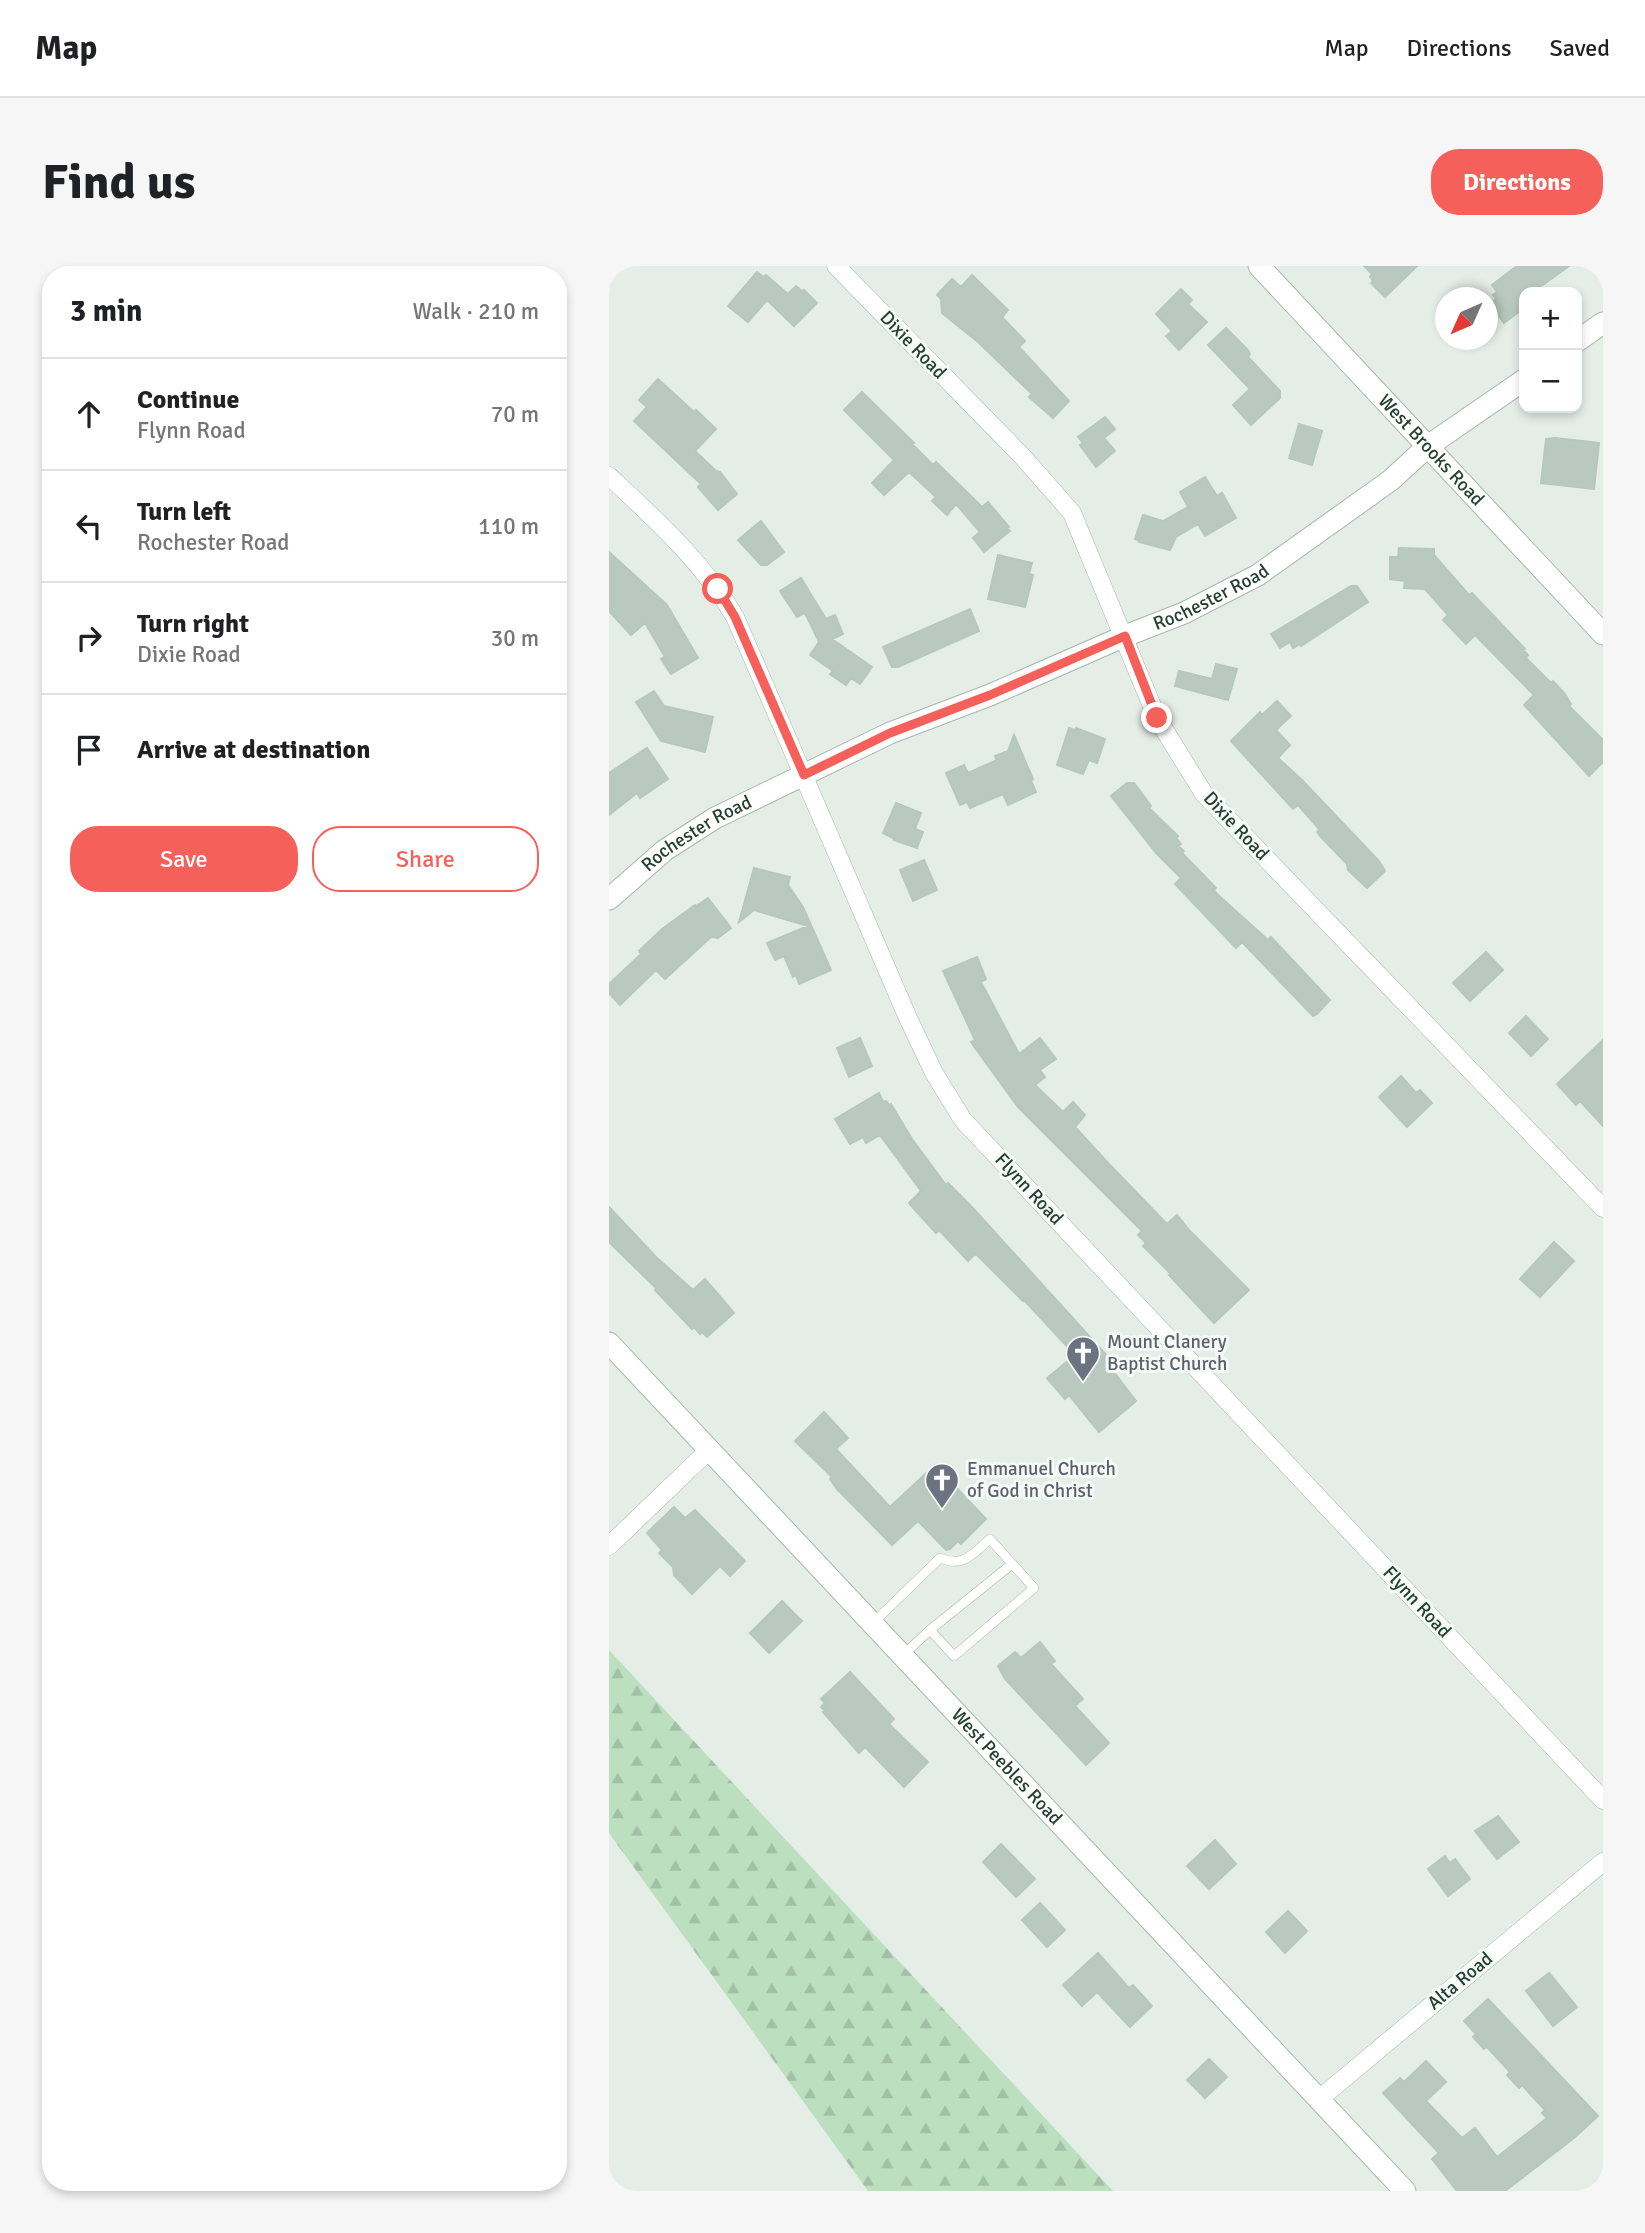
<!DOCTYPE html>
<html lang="en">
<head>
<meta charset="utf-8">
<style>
	:root { --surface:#fff; --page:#f6f6f6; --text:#202124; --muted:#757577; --line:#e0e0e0; --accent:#f5615a }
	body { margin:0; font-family:Signika,sans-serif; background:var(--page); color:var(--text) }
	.controls { position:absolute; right:21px; top:21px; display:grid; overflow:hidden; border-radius:14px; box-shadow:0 4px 10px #0003 }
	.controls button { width:63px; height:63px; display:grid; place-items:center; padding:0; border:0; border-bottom:2px solid var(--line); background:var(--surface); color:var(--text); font:35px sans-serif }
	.compass { position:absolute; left:826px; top:21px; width:63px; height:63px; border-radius:50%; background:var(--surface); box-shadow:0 4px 10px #0003; rotate:225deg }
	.stop { position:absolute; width:21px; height:21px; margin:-16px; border:5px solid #f5615a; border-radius:50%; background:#fff }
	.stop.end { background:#f5615a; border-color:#fff; box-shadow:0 2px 7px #0008 }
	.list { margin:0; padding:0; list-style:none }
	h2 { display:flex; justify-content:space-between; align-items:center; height:91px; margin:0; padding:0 28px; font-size:30px }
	h2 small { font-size:23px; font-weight:400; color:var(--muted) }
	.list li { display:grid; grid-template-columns:46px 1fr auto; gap:21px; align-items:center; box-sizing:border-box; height:112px; padding:0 28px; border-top:2px solid var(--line) }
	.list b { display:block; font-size:26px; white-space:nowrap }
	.list p { margin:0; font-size:23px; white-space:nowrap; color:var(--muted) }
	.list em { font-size:23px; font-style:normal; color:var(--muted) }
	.actions { display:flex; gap:14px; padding:21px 28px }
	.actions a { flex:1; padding:16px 0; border:2px solid var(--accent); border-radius:28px; text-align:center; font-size:24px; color:var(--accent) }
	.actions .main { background:var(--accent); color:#fff }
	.icon { flex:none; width:38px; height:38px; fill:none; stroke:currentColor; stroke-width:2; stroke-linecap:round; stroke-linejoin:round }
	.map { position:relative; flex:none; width:994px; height:1925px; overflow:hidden; border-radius:28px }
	header { display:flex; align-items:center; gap:42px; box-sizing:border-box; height:98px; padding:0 35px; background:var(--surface); border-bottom:2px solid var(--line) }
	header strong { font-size:33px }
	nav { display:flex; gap:38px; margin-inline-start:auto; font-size:24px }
	.intro { display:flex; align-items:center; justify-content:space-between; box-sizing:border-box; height:168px; padding:0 42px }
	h1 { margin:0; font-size:49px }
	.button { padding:18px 32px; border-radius:28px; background:var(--accent); color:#fff; font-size:24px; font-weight:700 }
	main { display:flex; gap:42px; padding:0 42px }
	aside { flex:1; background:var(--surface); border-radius:28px; box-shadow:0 4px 10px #0003 }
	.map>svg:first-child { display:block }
	.forest { fill:url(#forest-firs) }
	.building { fill:#b9c9c0; stroke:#b6c8bd; stroke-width:2 }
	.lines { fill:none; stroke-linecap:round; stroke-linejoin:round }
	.service-casing { stroke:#a6b6ad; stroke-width:10 }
	.minor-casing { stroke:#a6b6ad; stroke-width:19 }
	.tertiary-casing { stroke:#a6b6ad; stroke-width:23 }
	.secondary-casing { stroke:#a2baad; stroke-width:23 }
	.service { stroke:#fff; stroke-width:9 }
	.minor { stroke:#fff; stroke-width:18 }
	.tertiary { stroke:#fff; stroke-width:21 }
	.secondary { stroke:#fff; stroke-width:21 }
	.route { stroke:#f5615a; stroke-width:9 }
	.labels { text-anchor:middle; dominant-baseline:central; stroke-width:6; stroke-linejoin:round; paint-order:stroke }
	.street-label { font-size:19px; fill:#234032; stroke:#f5faf6 }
	.worship-label { font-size:19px; fill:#5b616d; stroke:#f5faf6; text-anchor:start }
</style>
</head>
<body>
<header>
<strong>Map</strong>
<nav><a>Map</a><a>Directions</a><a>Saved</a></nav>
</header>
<div class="intro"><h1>Find us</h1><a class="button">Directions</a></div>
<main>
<aside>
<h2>3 min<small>Walk · 210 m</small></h2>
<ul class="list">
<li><svg class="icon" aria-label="ahead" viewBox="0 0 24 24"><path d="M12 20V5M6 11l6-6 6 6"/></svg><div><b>Continue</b><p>Flynn Road</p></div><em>70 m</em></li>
<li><svg class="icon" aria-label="left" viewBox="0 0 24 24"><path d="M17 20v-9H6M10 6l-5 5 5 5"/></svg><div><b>Turn left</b><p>Rochester Road</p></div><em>110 m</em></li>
<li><svg class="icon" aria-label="right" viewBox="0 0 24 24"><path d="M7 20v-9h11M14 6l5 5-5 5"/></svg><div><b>Turn right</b><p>Dixie Road</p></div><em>30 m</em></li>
<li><svg class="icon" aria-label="arrive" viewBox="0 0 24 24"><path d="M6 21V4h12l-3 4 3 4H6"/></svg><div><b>Arrive at destination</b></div></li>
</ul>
<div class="actions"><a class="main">Save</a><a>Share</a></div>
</aside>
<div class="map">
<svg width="994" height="1925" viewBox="0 0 994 1925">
	<defs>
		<pattern id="forest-firs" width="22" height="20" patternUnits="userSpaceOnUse" patternTransform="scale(1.75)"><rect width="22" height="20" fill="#bcdfbf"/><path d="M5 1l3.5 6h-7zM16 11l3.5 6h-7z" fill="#a1c0a5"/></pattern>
	</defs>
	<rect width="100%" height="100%" fill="#e4eee7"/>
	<path class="forest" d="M 0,1384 L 504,1925 L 259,1925 L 0,1567 Z"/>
	<path class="building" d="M 755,0 L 808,0 L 776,31 L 762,17 L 764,15 L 761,11 L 763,8 Z
		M 908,0 L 960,0 L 924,26 L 915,26 L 915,42 L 895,57 L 881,38 L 887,33 L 884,29 L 888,26 L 883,19 Z
		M 148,6 L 154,11 L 157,9 L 179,28 L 187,20 L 193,25 L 195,24 L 208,37 L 185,60 L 158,34 L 139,56 L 119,40 Z
		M 363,9 L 399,44 L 393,51 L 416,75 L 410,81 L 460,135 L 444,152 L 420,131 L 423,128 L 369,76 L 333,47 L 332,33 L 328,29 L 343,13 L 352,21 Z
		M 572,23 L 583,34 L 579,38 L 598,56 L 570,84 L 557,70 L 563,65 L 547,48 Z
		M 617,62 L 639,84 L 641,88 L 639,91 L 671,125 L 671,132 L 642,159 L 624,139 L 641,123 L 599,79 Z
		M 49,113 L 85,146 L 87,144 L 107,163 L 86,185 L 107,205 L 111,206 L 128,228 L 109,244 L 89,221 L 92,218 L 25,155 L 38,141 L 30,134 Z
		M 253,126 L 305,177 L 303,178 L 324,199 L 327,196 L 373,241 L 379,236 L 400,261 L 398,262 L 401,265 L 375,286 L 364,272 L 371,266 L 347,238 L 338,249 L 323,235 L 327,231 L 300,206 L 275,229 L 263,217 L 285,194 L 235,144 Z
		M 496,151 L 506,163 L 495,172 L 506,185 L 487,201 L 471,179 L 474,177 L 469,171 Z
		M 690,158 L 713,165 L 703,199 L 680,192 Z
		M 946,172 L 990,177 L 985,223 L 932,217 L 937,173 Z
		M 596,211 L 608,230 L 613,227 L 627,252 L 596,270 L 589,258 L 567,271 L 561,284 L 530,276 L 531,275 L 526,273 L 534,249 L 554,255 L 579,241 L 571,226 Z
		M 152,255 L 175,286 L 158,299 L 152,299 L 129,274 Z
		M 790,282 L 825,283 L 825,289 L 860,329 L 863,327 L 916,383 L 914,384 L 919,389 L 917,392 L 942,417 L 944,415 L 956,428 L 962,438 L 960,440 L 994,474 L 994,496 L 980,510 L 915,439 L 925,429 L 866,369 L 857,378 L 834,354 L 839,349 L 816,323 L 795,322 L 796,315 L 781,313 L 781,291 L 789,291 Z
		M 0,286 L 58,339 L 89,392 L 62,408 L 52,393 L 56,391 L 36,357 L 22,369 L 0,345 Z
		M 389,289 L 423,297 L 420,308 L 424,309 L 416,341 L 379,333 Z
		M 192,312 L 217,353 L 226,349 L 234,368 L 223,373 L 263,401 L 251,418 L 242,412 L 237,419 L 221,408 L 224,405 L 201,389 L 210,376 L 196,347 L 188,351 L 171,325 Z
		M 742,320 L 748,320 L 759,336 L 692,380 L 691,378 L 684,382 L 681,376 L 671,382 L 662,368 Z
		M 361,343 L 370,365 L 289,401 L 283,401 L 274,381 Z
		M 607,398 L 628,403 L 619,434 L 566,420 L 570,405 L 603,413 Z
		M 45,425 L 55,440 L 104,451 L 96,486 L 52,475 L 27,436 Z
		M 668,435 L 682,450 L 667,464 L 681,479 L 669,492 L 693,514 L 770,595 L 776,605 L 758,622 L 739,604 L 738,598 L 712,571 L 708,566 L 711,564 L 689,539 L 684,543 L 622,475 L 651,446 L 653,449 Z
		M 460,462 L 466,464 L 467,462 L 496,473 L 488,497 L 480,494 L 474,508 L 448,499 Z
		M 405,469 L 424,513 L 422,515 L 427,526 L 399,539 L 394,528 L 361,542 L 358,536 L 351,539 L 337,507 L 355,499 L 359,507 L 388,494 L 386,490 L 399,485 Z
		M 38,482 L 59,513 L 31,532 L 28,527 L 0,549 L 0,507 Z
		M 518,517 L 525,517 L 542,540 L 540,542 L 569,570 L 567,572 L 572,578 L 569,580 L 575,585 L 573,587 L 607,622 L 605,624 L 608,628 L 659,674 L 662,671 L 721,734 L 708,748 L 704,750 L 633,676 L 627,682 L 566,618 L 572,612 L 548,588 L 502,530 Z
		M 287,537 L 312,547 L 306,563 L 314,566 L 308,582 L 285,574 L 286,573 L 274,567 Z
		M 315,594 L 328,624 L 304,635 L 291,604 Z
		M 145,602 L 181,611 L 179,619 L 194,641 L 222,704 L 190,718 L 187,709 L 184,711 L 175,690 L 166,694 L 158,677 L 199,660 L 145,644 L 130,656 Z
		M 99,632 L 122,662 L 109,672 L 102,671 L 56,713 L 47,704 L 11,739 L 0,727 L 0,718 L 32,688 L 30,685 L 53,663 L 86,639 L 87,640 Z
		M 877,686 L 894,704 L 861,735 L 844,717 Z
		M 368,691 L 377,713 L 372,716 L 410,788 L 431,772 L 447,793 L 431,804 L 436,811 L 426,819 L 454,846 L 464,836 L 476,849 L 466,861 L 500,898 L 558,958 L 568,949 L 580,964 L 640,1024 L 605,1057 L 560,1009 L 562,1008 L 534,980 L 537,977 L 529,969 L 533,965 L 409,841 L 362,776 L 366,774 L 334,705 Z
		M 917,750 L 939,773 L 922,790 L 900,767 Z
		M 251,772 L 263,800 L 240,811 L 228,782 Z
		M 994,774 L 994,860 L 971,835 L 967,839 L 948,818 Z
		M 792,810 L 807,827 L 811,824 L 823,837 L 798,861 L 770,831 Z
		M 270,827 L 274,836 L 277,835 L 280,839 L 282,838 L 303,873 L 337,919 L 339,917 L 362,940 L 502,1094 L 498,1097 L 527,1135 L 490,1166 L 460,1129 L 456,1133 L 438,1112 L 466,1089 L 415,1034 L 414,1035 L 368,989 L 366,988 L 359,995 L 330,964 L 327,967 L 307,945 L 300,937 L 312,925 L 271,869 L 257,877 L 254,871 L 241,878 L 226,853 Z
		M 0,941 L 48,992 L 84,1024 L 96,1013 L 125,1047 L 98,1071 L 93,1066 L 91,1068 L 85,1061 L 83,1063 L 46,1024 L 47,1022 L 0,976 Z
		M 945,976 L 965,995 L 931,1031 L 911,1013 Z
		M 215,1146 L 239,1172 L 227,1183 L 281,1241 L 326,1199 L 377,1253 L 352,1278 L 349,1275 L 341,1283 L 337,1284 L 309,1255 L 283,1279 L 228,1223 L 221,1213 L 223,1211 L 186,1175 Z
		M 65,1241 L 76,1252 L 86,1244 L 136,1295 L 121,1310 L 111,1300 L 83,1328 L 65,1309 L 64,1301 L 50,1287 L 53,1284 L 38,1267 Z
		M 173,1335 L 193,1355 L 160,1387 L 141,1367 Z
		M 431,1376 L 446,1395 L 442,1398 L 474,1433 L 466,1440 L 500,1477 L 477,1499 L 396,1413 L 389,1400 L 406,1386 L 412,1392 Z
		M 241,1406 L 285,1453 L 280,1458 L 319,1496 L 295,1521 L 256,1481 L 250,1487 L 214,1446 L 216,1445 L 212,1441 L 216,1437 L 212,1433 Z
		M 889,1550 L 910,1576 L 888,1593 L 866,1565 Z
		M 606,1574 L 627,1598 L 600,1623 L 578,1600 Z
		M 392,1578 L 426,1613 L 407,1631 L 374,1596 Z
		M 836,1590 L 841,1597 L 846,1593 L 861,1613 L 839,1630 L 819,1603 Z
		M 431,1637 L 456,1664 L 438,1681 L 413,1654 Z
		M 679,1645 L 698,1665 L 676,1687 L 657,1666 Z
		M 489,1687 L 520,1722 L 524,1719 L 543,1740 L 521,1761 L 488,1726 L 473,1740 L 454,1719 Z
		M 940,1707 L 968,1741 L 944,1760 L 917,1725 Z
		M 879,1733 L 989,1850 L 965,1872 L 896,1925 L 848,1925 L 823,1893 L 830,1887 L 774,1827 L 791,1812 L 795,1816 L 817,1795 L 837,1816 L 817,1835 L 853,1872 L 866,1862 L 888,1891 L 938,1852 L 933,1847 L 936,1844 L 913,1819 L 910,1822 L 898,1809 L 901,1806 L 878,1781 L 875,1783 L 864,1771 L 867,1768 L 855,1755 Z
		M 600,1793 L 618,1811 L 596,1832 L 578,1814 Z"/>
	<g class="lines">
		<g class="service-casing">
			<path id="service" d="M 264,1357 L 331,1292 C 355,1302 363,1288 381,1273 L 425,1322 L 345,1390 L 321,1364
				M 294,1389 L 321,1364 L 403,1298"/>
		</g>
		<g class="minor-casing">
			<path id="minor" d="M 227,0 L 413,190 L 463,247 L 548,452 L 595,528 L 994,942
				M 0,210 C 46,253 94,296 126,351 L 299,752 L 325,807 L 354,854 L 994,1534
				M 0,1280 L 100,1184
				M 709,1834 L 994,1596"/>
		</g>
		<g class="tertiary-casing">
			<g id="tertiary">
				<path id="s1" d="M 650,0 L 994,368"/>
				<path d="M 968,75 L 994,57"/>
				<path id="s2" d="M 0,633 L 56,584 L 106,552 L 281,467 L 381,429 L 516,370 L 575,347 L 649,309 L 782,214 L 819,180 L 915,114"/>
			</g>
		</g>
		<g class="secondary-casing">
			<g id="secondary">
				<path id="s3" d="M 0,1077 L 796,1925"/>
			</g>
		</g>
		<use href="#service" class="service"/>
		<use href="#minor" class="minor"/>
		<use href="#tertiary" class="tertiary"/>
		<use href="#secondary" class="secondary"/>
	</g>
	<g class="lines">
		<path class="route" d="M 109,323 L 126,351 L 195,509 L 281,467 L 381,429 L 516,370 L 548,452"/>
	</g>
	<defs>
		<g id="church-pin" transform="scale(1.75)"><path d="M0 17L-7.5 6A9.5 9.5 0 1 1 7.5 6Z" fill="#6b7280" stroke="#f5faf6"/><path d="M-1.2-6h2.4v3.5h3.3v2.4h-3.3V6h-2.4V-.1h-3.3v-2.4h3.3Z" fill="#fff"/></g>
	</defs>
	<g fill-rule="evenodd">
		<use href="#church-pin" x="474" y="1087"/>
		<use href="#church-pin" x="333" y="1214"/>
	</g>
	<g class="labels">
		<g class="street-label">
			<text transform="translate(304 79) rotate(46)">Dixie Road</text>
			<text stroke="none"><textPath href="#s1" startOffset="252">West Brooks Road</textPath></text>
			<text stroke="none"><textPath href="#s2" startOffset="677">Rochester Road</textPath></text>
			<text transform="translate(627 560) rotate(47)">Dixie Road</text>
			<text stroke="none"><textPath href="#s2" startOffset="110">Rochester Road</textPath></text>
			<text transform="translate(420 923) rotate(47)">Flynn Road</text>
			<text transform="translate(808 1336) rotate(47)">Flynn Road</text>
			<text stroke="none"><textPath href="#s3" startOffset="581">West Peebles Road</textPath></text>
			<text transform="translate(851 1715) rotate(-40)">Alta Road</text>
		</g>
		<g class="worship-label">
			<text x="498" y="1076">Mount Clanery<tspan x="498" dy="22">Baptist Church</tspan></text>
			<text x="358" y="1203">Emmanuel Church<tspan x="358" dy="22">of God in Christ</tspan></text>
		</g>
	</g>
</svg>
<div class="controls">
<button>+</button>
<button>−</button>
</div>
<svg class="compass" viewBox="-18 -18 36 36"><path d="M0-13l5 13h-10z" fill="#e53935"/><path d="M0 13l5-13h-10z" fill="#757577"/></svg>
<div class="stop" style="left:109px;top:323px"></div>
<div class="stop end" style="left:548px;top:452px"></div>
</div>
</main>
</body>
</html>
